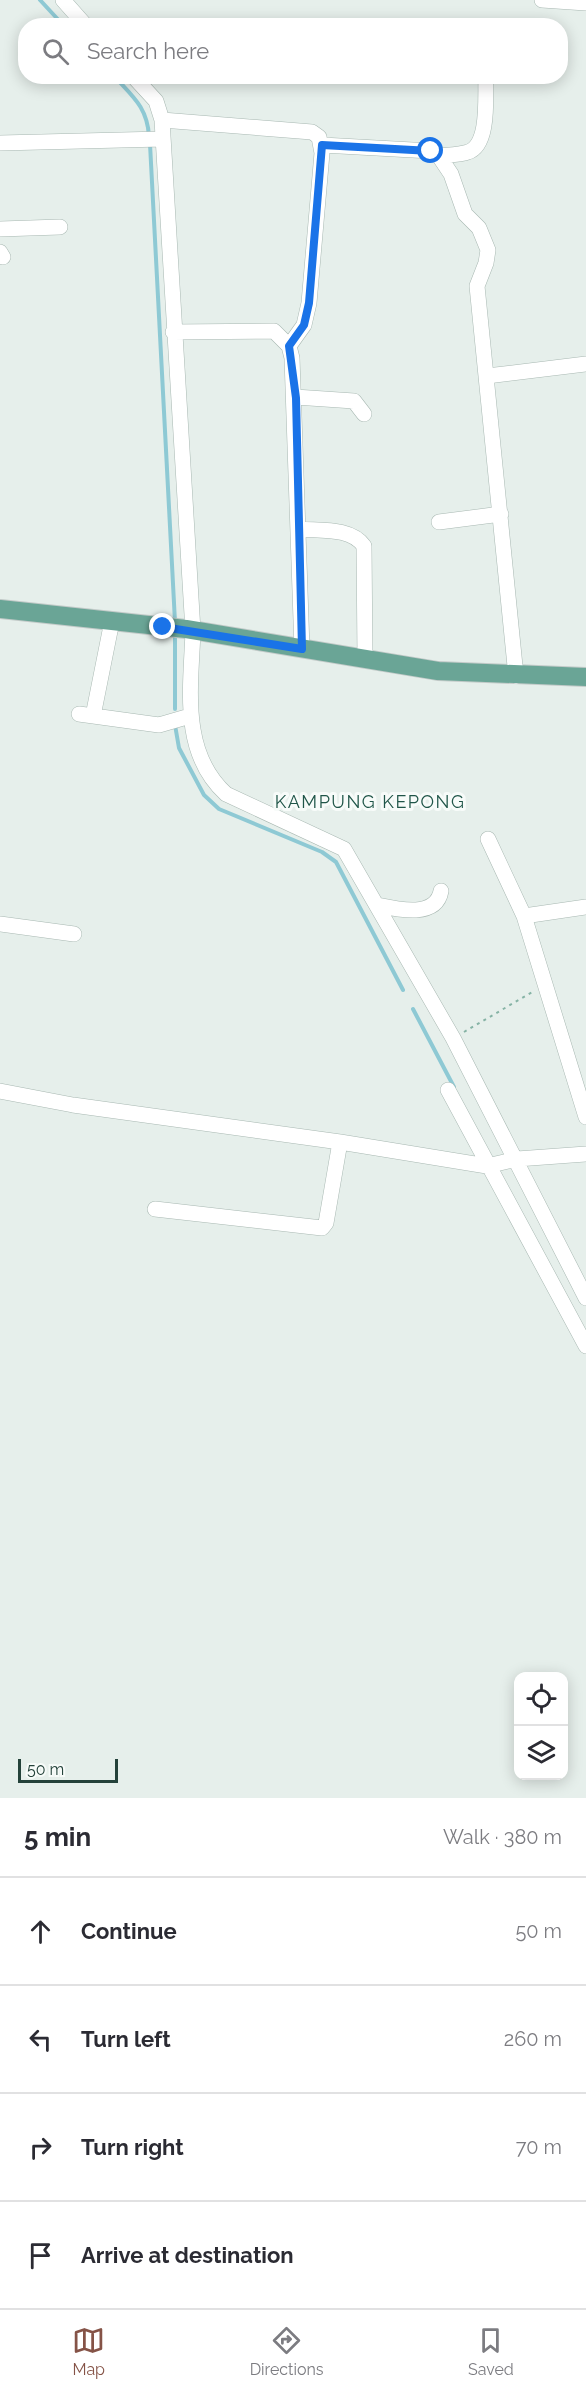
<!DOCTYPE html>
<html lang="en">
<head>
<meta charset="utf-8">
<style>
	:root { --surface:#fff; --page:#f2f2f3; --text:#2b2b33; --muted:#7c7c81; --line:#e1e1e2; --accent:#855347 }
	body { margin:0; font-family:Raleway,sans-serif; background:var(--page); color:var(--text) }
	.controls { position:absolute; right:18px; bottom:18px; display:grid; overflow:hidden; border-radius:12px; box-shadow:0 3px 15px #0003 }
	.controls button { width:54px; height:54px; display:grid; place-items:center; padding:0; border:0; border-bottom:2px solid var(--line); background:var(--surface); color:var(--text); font:30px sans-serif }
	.scale { position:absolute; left:18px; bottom:15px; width:100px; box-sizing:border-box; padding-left:6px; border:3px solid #24423a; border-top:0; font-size:16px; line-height:21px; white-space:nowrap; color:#24423a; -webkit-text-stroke:4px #f7fbf9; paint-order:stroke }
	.stop { position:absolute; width:18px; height:18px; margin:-14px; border:4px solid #1a73e8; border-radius:50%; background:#fff }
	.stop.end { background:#1a73e8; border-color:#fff; box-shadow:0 2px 6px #0008 }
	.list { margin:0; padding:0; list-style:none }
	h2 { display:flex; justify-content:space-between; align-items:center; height:78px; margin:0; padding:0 24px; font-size:26px }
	h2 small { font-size:20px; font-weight:400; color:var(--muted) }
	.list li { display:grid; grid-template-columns:39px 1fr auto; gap:18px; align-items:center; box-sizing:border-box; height:108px; padding:0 24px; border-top:2px solid var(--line) }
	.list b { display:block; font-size:22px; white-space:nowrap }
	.list em { font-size:20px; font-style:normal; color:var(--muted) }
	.icon { flex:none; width:33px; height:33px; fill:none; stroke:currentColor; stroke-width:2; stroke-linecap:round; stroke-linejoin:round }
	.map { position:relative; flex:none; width:586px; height:1798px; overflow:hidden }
	.search { position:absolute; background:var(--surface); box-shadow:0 3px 15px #0003; left:18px; right:18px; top:18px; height:66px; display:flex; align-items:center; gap:15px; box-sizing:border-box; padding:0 21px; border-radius:24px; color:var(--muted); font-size:22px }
	.sheet { height:510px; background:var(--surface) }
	nav { display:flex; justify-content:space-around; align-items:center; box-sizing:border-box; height:84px; border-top:2px solid var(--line); background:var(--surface); font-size:16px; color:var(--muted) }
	nav a { display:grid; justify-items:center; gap:3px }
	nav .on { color:var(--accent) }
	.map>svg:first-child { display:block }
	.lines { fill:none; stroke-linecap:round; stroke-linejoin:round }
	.stream { stroke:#8ec9d4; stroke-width:4 }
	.minor-casing { stroke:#a8b8b2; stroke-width:16 }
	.major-casing { stroke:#c2cac8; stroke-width:20 }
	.path { stroke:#86b3a5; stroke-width:2; stroke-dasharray:3 4.5; stroke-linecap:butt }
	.minor { stroke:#fff; stroke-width:15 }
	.major { stroke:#6aa596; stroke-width:18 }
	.route { stroke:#1a73e8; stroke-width:8 }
	.labels { text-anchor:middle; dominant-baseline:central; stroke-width:6; stroke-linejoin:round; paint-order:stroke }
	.neighbourhood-label { font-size:18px; letter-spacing:1.5px; fill:#1f5548; stroke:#f7fbf9 }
</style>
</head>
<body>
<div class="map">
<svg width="586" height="1798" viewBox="0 0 586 1798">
	<rect width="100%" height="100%" fill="#e6efeb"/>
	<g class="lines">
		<path class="stream" d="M 40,0 L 64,26
			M 114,76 C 133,97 147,107 149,136
			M 150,144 L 175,622
			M 175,709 L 175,632
			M 175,725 L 179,748 L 204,795 L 219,809 L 322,852 L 336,862 L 403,990
			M 413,1009 L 454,1087"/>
		<g class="minor-casing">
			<path id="minor" d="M 63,0 L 86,26
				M 542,0 L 586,3
				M 133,76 L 156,101 L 162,120 L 193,631 C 191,687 180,752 226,794 L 344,849 L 453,1038 L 586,1298
				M 162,120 L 312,132 L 319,137 L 322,153 L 309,303 L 304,325 L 289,346
				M 0,143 L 162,139
				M 322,145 L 431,151 L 439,156 L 451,174 L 465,214 L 479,228 L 488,250 L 486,263 L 477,286 L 516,676
				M 439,156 C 448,155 460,155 468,152 C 490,145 485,96 486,76
				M 0,229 L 60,227
				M 0,252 L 3,257
				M 173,332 L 274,331 L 289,346 L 292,358 L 302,649
				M 487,376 L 586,364
				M 295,397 L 354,401 L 364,414
				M 439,522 L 501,514
				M 299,529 C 320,531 351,527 364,546 L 365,658
				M 79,714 L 159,725 L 190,716
				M 93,716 L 112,621
				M 488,839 L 524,916
				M 377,905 C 396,909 436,919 441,891
				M 586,907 L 524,916 L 586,1117
				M 0,924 L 74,934
				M 448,1090 L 586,1346
				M 0,1091 L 73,1105 L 340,1142
				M 155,1209 L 322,1228 L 326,1223 L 340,1142 L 487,1166 L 517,1159 L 586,1154"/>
		</g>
		<g class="major-casing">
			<path id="major" d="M 0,609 L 186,629 L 438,671 L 586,677"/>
		</g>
		<path class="path" d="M 464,1032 L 534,991"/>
		<use href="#minor" class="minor"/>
		<use href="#major" class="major"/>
	</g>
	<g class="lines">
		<path class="route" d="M 163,627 L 302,649 L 296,398 L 289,346 L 304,325 L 309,303 L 322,145 L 431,151"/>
	</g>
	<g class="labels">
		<g class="neighbourhood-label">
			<text x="370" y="801">KAMPUNG KEPONG</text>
		</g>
	</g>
</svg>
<div class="controls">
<button><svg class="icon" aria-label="locate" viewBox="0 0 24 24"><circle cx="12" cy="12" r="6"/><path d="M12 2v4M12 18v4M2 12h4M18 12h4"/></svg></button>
<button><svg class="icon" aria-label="layers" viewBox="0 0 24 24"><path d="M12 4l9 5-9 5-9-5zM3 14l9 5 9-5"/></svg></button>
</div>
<div class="scale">50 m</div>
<div class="stop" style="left:431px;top:151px"></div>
<div class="stop end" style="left:163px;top:627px"></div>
<div class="search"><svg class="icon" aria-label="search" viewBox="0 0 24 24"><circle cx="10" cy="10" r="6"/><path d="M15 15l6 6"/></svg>Search here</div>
</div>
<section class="sheet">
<h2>5 min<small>Walk · 380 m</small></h2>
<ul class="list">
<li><svg class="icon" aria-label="ahead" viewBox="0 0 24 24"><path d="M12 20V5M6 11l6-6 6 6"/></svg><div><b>Continue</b></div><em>50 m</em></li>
<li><svg class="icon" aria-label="left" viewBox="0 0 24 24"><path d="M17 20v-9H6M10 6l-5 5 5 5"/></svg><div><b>Turn left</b></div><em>260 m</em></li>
<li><svg class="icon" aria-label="right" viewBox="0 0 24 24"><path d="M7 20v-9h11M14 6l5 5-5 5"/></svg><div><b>Turn right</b></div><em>70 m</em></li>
<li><svg class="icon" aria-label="arrive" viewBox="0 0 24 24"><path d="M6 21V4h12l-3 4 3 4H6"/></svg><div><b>Arrive at destination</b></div></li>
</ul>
</section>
<nav>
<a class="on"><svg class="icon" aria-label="map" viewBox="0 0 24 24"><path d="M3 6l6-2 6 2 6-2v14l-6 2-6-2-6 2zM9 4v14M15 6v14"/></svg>Map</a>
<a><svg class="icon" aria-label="directions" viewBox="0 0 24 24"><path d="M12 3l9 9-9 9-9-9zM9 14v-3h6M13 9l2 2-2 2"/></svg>Directions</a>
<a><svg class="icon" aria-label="saved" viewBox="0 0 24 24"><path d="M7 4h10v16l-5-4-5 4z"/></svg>Saved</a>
</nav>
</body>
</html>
